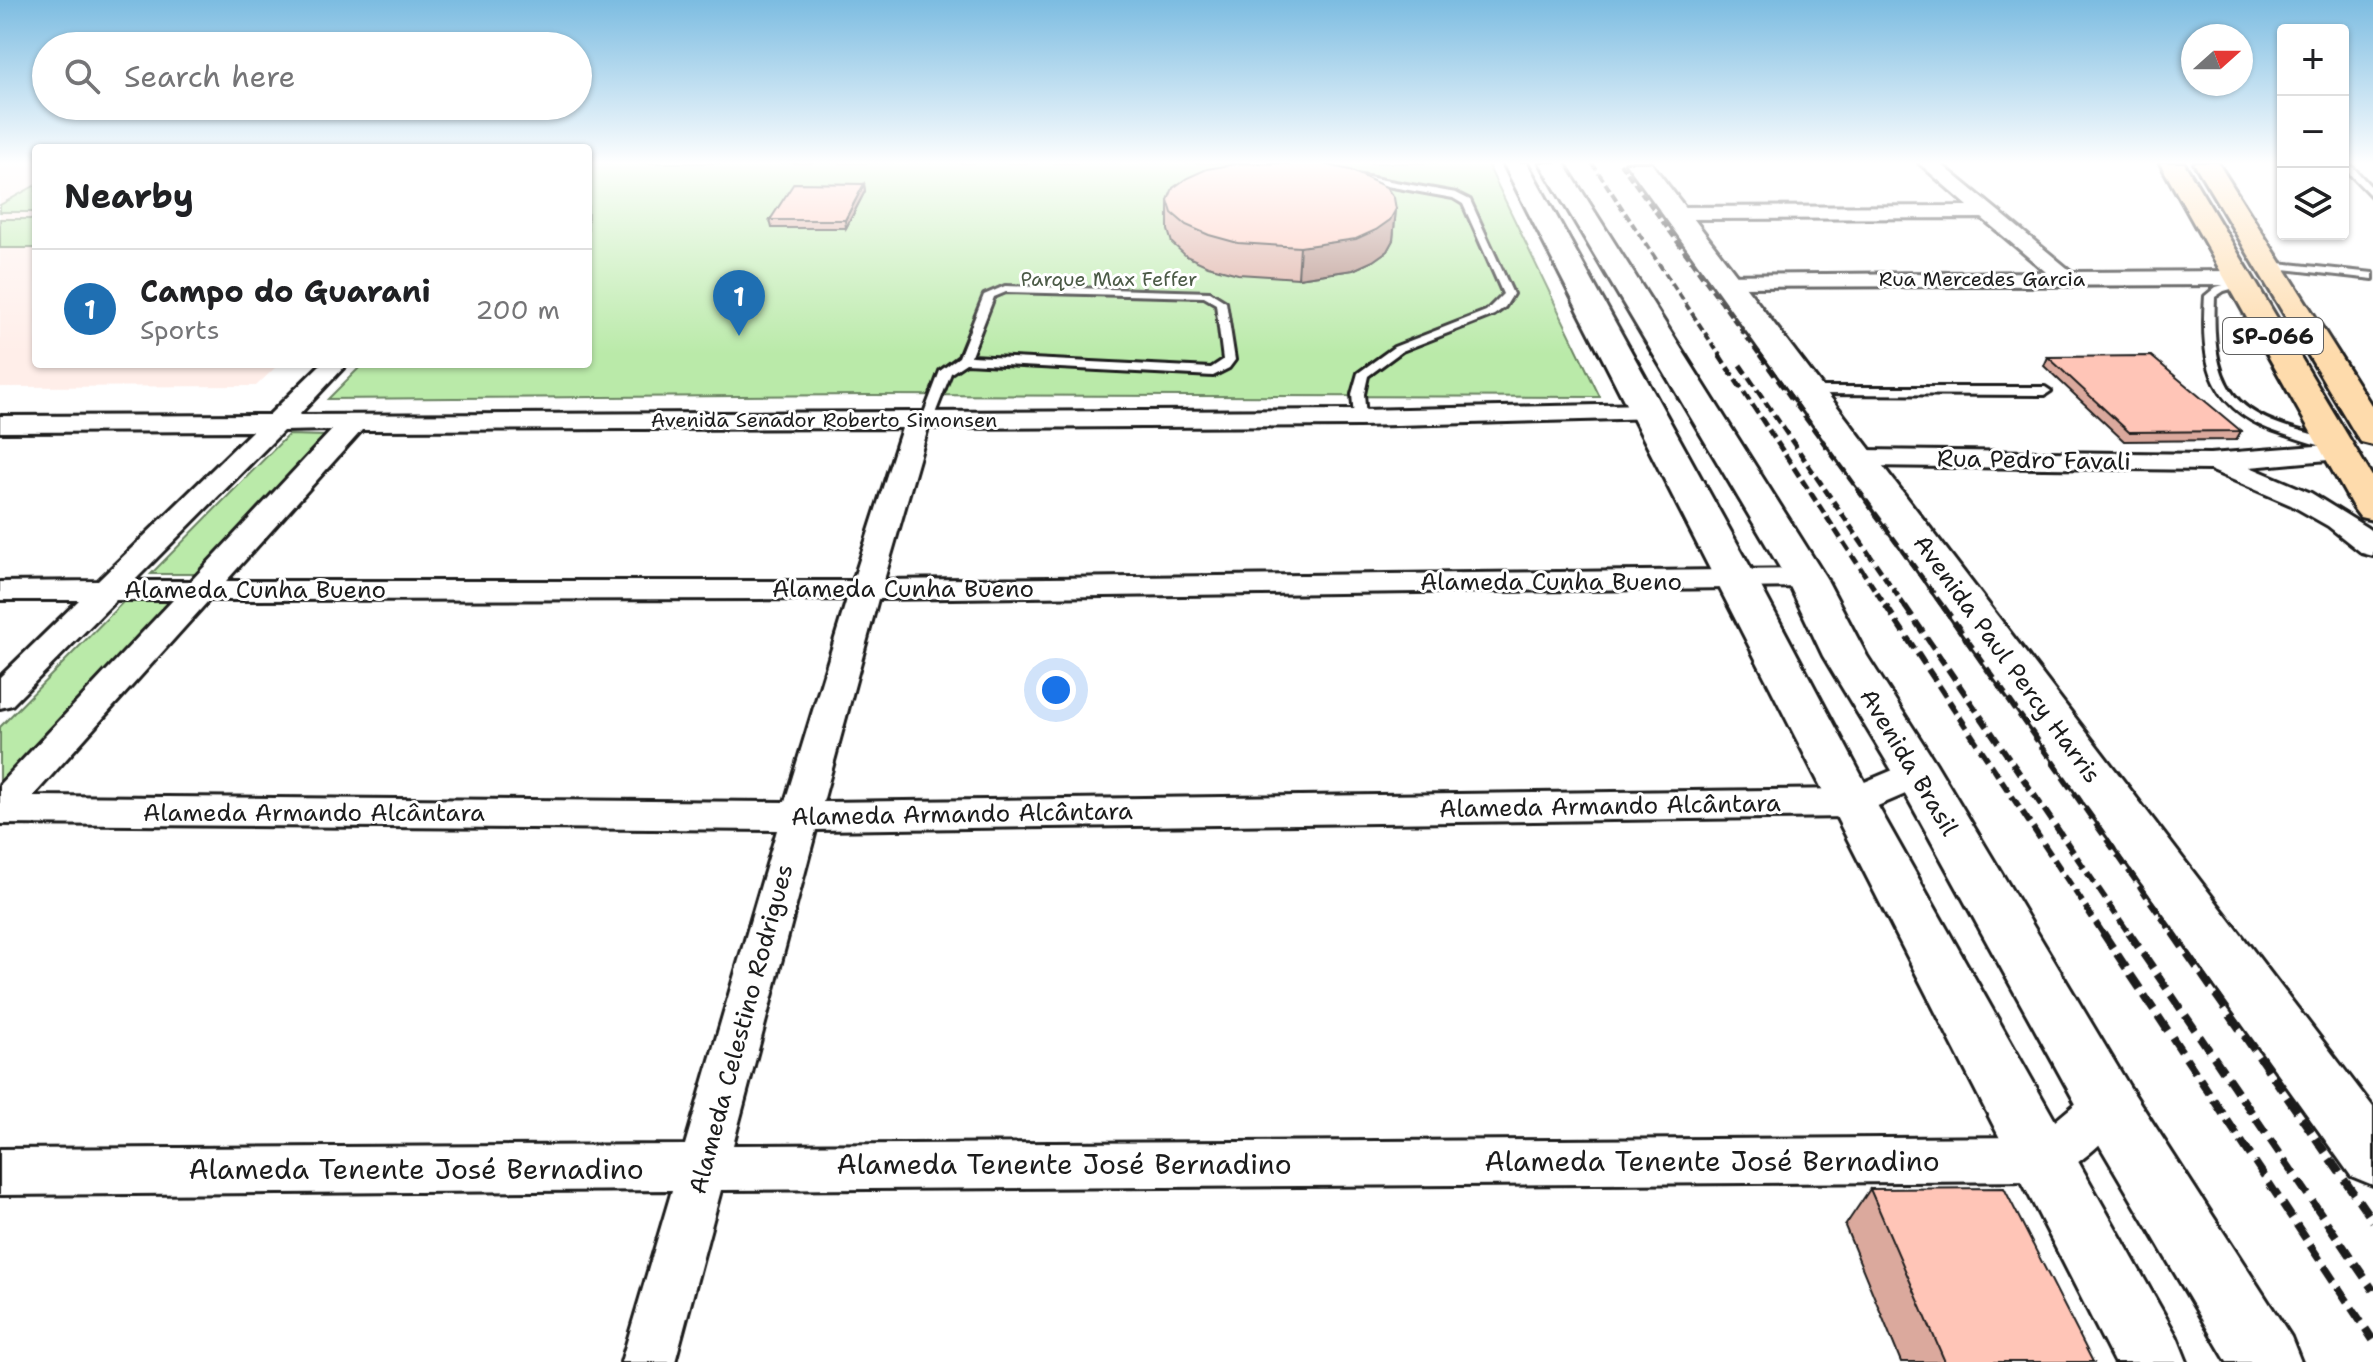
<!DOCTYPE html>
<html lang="en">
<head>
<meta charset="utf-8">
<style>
	:root { --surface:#fff; --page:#f2f2f2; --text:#202124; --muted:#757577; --line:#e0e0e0; --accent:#1f6fb2 }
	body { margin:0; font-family:"Shantell Sans",sans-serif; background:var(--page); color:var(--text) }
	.controls { position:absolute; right:24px; top:24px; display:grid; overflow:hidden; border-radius:8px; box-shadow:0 2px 6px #0004 }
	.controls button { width:72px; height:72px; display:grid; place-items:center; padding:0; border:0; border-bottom:2px solid var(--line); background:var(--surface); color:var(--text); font:40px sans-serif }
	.compass { position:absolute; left:2181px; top:24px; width:72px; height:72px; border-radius:50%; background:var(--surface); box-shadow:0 2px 6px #0004; rotate:69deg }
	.you { position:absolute; left:1056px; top:690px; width:28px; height:28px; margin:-20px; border:6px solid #fff; border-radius:50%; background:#1a73e8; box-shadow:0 0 0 12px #1a73e833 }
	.badge { display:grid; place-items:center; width:52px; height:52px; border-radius:50%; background:var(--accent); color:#fff; font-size:26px; font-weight:700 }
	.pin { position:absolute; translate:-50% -66px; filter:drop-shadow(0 2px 4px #0008) }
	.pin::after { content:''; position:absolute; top:42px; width:28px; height:24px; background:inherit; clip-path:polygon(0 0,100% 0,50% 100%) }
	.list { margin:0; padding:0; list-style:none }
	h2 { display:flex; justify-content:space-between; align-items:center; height:104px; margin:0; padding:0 32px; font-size:34px }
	h2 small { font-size:26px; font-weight:400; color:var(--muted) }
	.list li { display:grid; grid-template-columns:52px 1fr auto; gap:24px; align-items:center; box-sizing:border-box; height:120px; padding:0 32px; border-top:2px solid var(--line) }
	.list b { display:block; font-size:30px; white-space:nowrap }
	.list p { margin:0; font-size:26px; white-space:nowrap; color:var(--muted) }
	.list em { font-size:26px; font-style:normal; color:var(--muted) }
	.icon { flex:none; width:44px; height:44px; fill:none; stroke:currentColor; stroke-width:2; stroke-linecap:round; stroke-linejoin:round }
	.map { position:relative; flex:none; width:2373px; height:1362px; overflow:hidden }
	.search { position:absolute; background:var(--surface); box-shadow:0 2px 6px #0004; left:32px; top:32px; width:560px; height:88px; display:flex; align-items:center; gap:20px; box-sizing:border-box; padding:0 28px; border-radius:44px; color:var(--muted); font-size:30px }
	.panel { position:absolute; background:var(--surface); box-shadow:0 2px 6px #0004; left:32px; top:144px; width:560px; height:224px; border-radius:8px }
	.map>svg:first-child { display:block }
	.built { fill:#ffeee9 }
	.green { fill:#baeaa9; stroke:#6b8362; stroke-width:2 }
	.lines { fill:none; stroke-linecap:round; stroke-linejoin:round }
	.lane-casing { stroke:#1c1c1c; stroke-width:6 }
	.street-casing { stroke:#1c1c1c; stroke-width:6 }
	.secondary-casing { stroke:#1c1c1c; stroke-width:6 }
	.highway-casing { stroke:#1c1c1c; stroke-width:6 }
	.lane { fill:#fff; fill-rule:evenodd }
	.street { fill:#fff; fill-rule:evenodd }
	.secondary { fill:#fff; fill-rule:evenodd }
	.highway { fill:#fedbac; fill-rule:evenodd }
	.rail-far3 { stroke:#1c1c1c; stroke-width:4; stroke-dasharray:8 4; stroke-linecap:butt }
	.rail-far2 { stroke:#1c1c1c; stroke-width:5; stroke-dasharray:10 5; stroke-linecap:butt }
	.rail-far1 { stroke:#1c1c1c; stroke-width:6; stroke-dasharray:13 6; stroke-linecap:butt }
	.rail { stroke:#1c1c1c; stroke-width:8; stroke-dasharray:17 8; stroke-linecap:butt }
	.wall { fill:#dba99d; stroke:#1c1c1c; stroke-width:2 }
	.shaded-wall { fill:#b28a80; stroke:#1c1c1c; stroke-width:2 }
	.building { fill:#ffc5b7; stroke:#1c1c1c; stroke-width:2 }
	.labels { text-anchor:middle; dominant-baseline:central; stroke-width:6; stroke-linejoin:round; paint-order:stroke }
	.far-park-label { font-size:20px; fill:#4b5a46; stroke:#fff }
	.far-street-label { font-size:20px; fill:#1c1c1c; stroke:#fff }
	.shield { fill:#fff; stroke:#606060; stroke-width:2 }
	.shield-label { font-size:22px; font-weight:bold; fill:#1c1c1c }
	.street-label { font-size:24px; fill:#1c1c1c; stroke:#fff }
	.near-street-label { font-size:28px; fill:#1c1c1c; stroke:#fff }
</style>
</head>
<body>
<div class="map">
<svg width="2373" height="1362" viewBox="0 0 2373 1362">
	<rect width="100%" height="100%" fill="#fff"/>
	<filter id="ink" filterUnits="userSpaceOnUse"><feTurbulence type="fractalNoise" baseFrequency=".0125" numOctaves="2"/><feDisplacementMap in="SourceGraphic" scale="16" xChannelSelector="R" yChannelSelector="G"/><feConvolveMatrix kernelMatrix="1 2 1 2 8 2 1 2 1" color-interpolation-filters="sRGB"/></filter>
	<g filter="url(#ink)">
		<path class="built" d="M 0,163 L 36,163 L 36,185 L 0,205 Z
			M 0,212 L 36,212 L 36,364 L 279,364 L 256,386 L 0,387 Z"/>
		<path class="green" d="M 588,163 L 1487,163 L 1600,397 L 869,395 L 328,399 L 363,364 L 588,364 Z
			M 36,185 L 36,212 L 0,212 L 0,205 Z
			M 0,219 L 36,219 L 36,248 L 0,248 Z
			M 288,435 L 327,436 L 196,574 L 151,574 Z
			M 127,598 L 174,598 L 0,784 L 0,727 Z"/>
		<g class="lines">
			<g class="lane-casing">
				<path id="lane" d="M 2343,163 L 2349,163 L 2373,189 L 2373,198 L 2343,167 Z
					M 1351,174 L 1456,193 L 1470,200 L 1513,294 L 1505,307 L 1494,315 L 1402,351 L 1368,376 L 1364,394 L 1366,418 L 1360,422 L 1354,418 L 1352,394 L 1358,373 L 1394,347 L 1486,311 L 1503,294 L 1463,204 L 1453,198 L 1348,179 L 1348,175 Z
					M 2269,262 L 2373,273 L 2373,279 L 2265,267 L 2264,265 Z
					M 2242,280 L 2246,281 L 2246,285 L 2224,291 L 2215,297 C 2210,406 2244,418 2340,441 L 2340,447 C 2324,449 2302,440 2286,435 C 2211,412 2200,368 2205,296 L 2216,287 Z
					M 1005,286 L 1210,292 L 1226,302 L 1235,360 L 1229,368 L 1213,376 L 966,363 L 951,373 L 931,424 L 923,424 L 921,421 L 940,371 L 959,357 L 984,295 ZM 1006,292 L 1204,297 L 1216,304 L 1223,360 L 1211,368 L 971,356 L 994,297 Z
					M 1808,387 L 2045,387 L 2051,391 L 2045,395 L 1804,394 L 1802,391 Z"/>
			</g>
			<g class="street-casing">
				<path id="street" d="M 1919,163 L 1940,163 L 2072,272 L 2239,271 L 2250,278 L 2239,285 L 1726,287 L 1718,285 L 1715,280 L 1718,275 L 2046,272 L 1982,218 L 1674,219 L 1664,213 L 1674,207 L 1968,206 Z
					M 321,364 L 347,364 L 299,415 L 1360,410 L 1648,404 L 1657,406 L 1661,412 L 1657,418 L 1360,426 L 928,428 L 884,580 L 1806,569 L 1817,571 L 1821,578 L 1817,585 L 1806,587 L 878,599 L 823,802 L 1848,789 L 1905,765 L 1918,761 L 1931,765 L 1936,774 L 1931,783 L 1852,817 L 816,830 L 733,1145 L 2036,1137 L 2092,1090 L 2108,1084 L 2124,1090 L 2131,1105 C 2119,1132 2073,1171 2045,1181 L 721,1190 L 675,1362 L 621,1362 L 672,1190 L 0,1195 L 0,1149 L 685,1145 L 777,830 L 0,824 L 0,784 L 173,600 L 116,600 L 12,705 L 0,708 L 0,677 L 79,600 L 0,600 L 0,582 L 98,581 L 252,431 L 0,432 L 0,416 L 269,415 ZM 902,428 L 853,581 L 226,581 L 362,430 ZM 332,430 L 191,581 L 134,581 L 283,431 ZM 847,599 L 785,802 L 33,796 L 209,600 Z
					M 2341,444 L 2351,446 L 2355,452 L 2351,458 L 2250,467 L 2311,493 L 2366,527 L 2373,532 L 2373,556 L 2362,553 L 2328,526 L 2291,505 L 2210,470 L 1859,466 L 1849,464 L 1845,458 L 1849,452 L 1859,450 L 2210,454 Z"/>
			</g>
			<g class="secondary-casing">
				<path id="secondary" d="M 1503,163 L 1527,163 L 1758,581 L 1876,803 L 2177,1337 L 2187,1362 L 2114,1362 Z
					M 1540,163 L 1564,163 L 1826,578 L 1867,656 L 1935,762 L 2129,1086 L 2291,1337 L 2301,1362 L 2227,1362 L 2087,1124 L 1896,777 L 1823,656 L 1786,578 Z
					M 1626,163 L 1651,163 L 2373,1107 L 2373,1185 L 2351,1176 Z"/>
			</g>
			<g class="highway-casing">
				<path id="highway" d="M 2160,163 L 2184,163 L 2373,478 L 2373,520 L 2360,517 L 2354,509 Z
					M 2194,163 L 2218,163 L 2373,408 L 2373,445 L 2361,442 L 2356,435 Z"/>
			</g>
			<use href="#lane" class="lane"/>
			<use href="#street" class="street"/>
			<use href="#secondary" class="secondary"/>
			<use href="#highway" class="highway"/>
			<path class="rail-far3" d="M 1592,163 L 1721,357
				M 1620,163 L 1761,357"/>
			<path class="rail-far2" d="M 1719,355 L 1887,608
				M 1760,355 L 1944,608
				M 1740,365 L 1906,608"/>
			<path class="rail-far1" d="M 1886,606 L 2104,935
				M 1905,606 L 2130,935
				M 1943,606 L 2174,935"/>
			<path class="rail" d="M 2103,933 L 2373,1340
				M 2129,933 L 2373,1290
				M 2173,933 L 2373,1221"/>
		</g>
		<path class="wall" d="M 864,184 L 865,191 L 846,228 L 772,228 L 770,220 Z
			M 1168,200 L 1396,209 L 1393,240 L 1387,251 L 1373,261 L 1353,270 L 1298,278 L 1238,274 L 1208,266 L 1186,256 L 1172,243 L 1168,230 Z
			M 2048,357 L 2241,431 L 2236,440 L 2124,441 L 2044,366 Z
			M 1870,1189 L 2093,1362 L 1901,1362 L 1845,1226 Z"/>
		<path class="shaded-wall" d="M 864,184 L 865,191 L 846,228 L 845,220 Z
			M 1396,209 L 1393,240 L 1387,251 L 1373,261 L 1353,270 L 1298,278 L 1300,247 Z"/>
		<path class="building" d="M 1242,163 L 1323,164 L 1350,170 L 1386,187 L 1394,198 L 1396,209 L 1390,220 L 1376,230 L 1356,239 L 1300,247 L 1238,243 L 1209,235 L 1186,225 L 1172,213 L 1168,200 L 1173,188 L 1187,178 L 1207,169 Z
			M 794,183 L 864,184 L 845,220 L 770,220 Z
			M 2151,356 L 2241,431 L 2129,432 L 2048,357 Z
			M 2004,1188 L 2093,1362 L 1945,1362 L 1870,1189 Z"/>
	</g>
	<linearGradient id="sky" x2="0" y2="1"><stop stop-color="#7cbce1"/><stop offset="0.46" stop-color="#fff"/><stop offset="1" stop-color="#fff" stop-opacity="0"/></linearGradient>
	<rect width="2373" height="354" fill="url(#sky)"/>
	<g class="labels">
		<g class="far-park-label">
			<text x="1109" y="279">Parque Max Feffer</text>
		</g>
		<g class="far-street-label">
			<text x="1982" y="279">Rua Mercedes Garcia</text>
			<text x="824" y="420">Avenida Senador Roberto Simonsen</text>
		</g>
		<rect class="shield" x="2223" y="318" width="100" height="36" rx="6"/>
		<g class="shield-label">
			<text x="2273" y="336">SP-066</text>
		</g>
		<g class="street-label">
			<text transform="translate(2034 460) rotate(1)">Rua Pedro Favali</text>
			<text x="1551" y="582">Alameda Cunha Bueno</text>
			<text x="903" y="589">Alameda Cunha Bueno</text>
			<text x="255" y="590">Alameda Cunha Bueno</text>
			<text transform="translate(2007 659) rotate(54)">Avenida Paul Percy Harris</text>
			<text transform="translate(1909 762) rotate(59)">Avenida Brasil</text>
			<text transform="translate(1610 806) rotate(-1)">Alameda Armando Alcântara</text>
			<text x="314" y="813">Alameda Armando Alcântara</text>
			<text transform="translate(962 814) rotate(-1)">Alameda Armando Alcântara</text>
			<text transform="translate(741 1029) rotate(-75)">Alameda Celestino Rodrigues</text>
		</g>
		<g class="near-street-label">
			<text x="1712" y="1161">Alameda Tenente José Bernadino</text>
			<text x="1064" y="1164">Alameda Tenente José Bernadino</text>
			<text x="416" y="1169">Alameda Tenente José Bernadino</text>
		</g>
	</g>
</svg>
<div class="controls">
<button>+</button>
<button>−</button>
<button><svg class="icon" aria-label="layers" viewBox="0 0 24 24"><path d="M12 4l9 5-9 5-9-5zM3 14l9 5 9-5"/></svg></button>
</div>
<svg class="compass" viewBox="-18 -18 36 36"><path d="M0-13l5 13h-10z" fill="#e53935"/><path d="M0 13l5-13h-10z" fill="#757577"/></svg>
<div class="you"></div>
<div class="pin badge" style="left:739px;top:336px">1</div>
<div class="search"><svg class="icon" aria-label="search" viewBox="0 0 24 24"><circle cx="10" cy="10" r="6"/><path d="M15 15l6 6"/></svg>Search here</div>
<section class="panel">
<h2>Nearby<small></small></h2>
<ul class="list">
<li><span class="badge">1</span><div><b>Campo do Guarani</b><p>Sports</p></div><em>200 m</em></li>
</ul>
</section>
</div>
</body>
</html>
